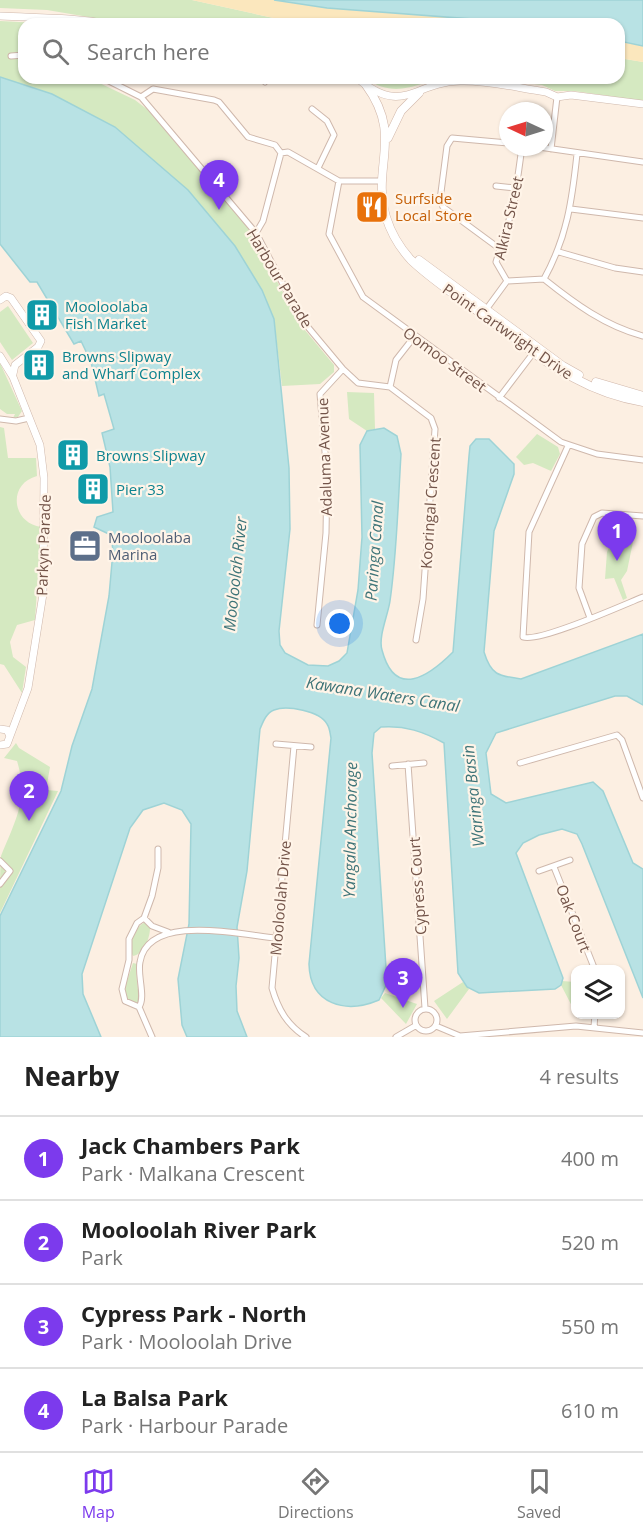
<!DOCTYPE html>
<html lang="en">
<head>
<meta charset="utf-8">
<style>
	:root { --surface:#fff; --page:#f6f6f6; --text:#222; --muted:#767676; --line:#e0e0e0; --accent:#7c3aed }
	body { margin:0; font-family:"Open Sans",sans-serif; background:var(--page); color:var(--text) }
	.controls { position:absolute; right:18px; bottom:18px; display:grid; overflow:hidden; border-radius:12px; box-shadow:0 2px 4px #0004 }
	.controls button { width:54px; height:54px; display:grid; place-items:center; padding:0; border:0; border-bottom:2px solid var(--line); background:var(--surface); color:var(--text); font:30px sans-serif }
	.compass { position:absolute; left:499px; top:102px; width:54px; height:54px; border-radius:50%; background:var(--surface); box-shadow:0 2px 4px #0004; rotate:274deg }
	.you { position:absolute; left:340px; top:624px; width:21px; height:21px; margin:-15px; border:4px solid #fff; border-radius:50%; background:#1a73e8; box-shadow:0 0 0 9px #1a73e833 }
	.badge { display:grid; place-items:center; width:39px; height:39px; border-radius:50%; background:var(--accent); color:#fff; font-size:20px; font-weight:700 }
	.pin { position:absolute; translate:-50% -50px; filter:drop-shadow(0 2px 3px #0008) }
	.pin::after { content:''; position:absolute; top:32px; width:21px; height:18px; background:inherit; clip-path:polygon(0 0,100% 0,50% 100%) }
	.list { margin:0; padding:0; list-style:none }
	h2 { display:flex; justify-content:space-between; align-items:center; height:78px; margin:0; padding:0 24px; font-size:26px }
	h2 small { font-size:20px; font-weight:400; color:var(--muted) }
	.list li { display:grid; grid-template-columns:39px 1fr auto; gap:18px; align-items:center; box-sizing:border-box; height:84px; padding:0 24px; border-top:2px solid var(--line) }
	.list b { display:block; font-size:22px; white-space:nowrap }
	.list p { margin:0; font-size:20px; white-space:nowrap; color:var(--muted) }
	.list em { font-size:20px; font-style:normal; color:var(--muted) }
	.icon { flex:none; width:33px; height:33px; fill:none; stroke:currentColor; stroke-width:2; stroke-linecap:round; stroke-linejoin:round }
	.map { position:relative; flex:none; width:643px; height:1037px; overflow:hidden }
	.search { position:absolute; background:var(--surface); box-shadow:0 2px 4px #0004; left:18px; right:18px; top:18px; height:66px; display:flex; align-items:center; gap:15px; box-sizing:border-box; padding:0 21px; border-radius:18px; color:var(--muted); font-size:22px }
	.sheet { height:414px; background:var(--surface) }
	nav { display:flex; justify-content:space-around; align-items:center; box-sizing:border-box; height:84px; border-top:2px solid var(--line); background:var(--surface); font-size:16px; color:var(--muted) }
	nav a { display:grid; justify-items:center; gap:3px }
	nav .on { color:var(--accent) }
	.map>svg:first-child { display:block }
	.green { fill:#d5e9c1 }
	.sand { fill:#fbe7bd }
	.water { fill:#b8e2e4; stroke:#9ed3d6; stroke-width:1.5 }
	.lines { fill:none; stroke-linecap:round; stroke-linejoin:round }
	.minor-casing { stroke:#cfb8ac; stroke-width:7 }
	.tertiary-casing { stroke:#cfb8ac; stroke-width:8 }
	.secondary-casing { stroke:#d1b7aa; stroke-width:9 }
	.minor { stroke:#fff; stroke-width:5 }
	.tertiary { stroke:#fff; stroke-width:7 }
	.secondary { stroke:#fff; stroke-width:8 }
	.labels { text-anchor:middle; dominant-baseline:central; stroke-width:4.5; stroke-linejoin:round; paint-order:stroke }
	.food-label { font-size:15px; fill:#c56008; stroke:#fff4e8; text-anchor:start }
	.street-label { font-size:15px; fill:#735449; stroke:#fff4e8 }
	.culture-label { font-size:15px; fill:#0d838f; stroke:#fff4e8; text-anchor:start }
	.service-label { font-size:15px; fill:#4e5e75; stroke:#fff4e8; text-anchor:start }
	.water-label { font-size:16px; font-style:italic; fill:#3e7478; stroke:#fff4e8 }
</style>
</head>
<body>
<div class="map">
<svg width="643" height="1037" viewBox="0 0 643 1037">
	<rect width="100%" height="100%" fill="#fcefe2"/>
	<path class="green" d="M 0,0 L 192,0 L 301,24 L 130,24 L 47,10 L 0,8 Z
		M 0,21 L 57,24 L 24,24 L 24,78 L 89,78 L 135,100 L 148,110 L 250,230 L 299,323 L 334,365 L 334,372 L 320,384 L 282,386 L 274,319 L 52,94 L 0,77 Z
		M 619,58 L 643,62 L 643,101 L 574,91 L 555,91 L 542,85 L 486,78 L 619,78 Z
		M 366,78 L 428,78 L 429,81 C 406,90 387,94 366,78 Z
		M 8,306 L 33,343 L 12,360 L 0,342 L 0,312 Z
		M 0,363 L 22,411 L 18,417 L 13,418 L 15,414 L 7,414 L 0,409 Z
		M 347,392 L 374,393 L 375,429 L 367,431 L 349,419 Z
		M 0,427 L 4,428 L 8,458 L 36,458 L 37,476 C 7,484 12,523 41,527 L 35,620 L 17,625 L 10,642 L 13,657 L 26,667 L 22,693 L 4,665 L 0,664 Z
		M 537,434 L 558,447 L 560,454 L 551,471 L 533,463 L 524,465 L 516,457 Z
		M 612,540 L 633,542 L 627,571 L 621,580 L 627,598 L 623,600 L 614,578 L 605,579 L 607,552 Z
		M 16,743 L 19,748 L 50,767 L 46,790 L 58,791 L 0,913 C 0,899 0,868 1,856 C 15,821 29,799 17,761 L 4,758 Z
		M 145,922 L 150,928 C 150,938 144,954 133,956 L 131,952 C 131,939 134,928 145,922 Z
		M 133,963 L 137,964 C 135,977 139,990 139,1003 L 133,1004 L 128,1001 L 124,990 Z
		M 562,981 L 575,982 L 575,1012 L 561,985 Z
		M 463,982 L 469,989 L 447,1019 L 434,1001 Z
		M 385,993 L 417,1004 L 406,1024 L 381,998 Z"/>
	<path class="sand" d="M 192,0 L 274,0 L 327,8 L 538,24 L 301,24 Z
		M 619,41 L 643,46 L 643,62 L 619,58 Z"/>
	<path class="water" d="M 274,0 L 643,0 L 643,46 L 619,41 L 619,24 L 538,24 L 327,8 Z
		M 0,77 L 52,94 L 115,127 L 188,190 L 235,246 L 262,290 L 274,319 L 289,468 L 290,529 L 279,631 L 280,645 L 285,653 L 308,665 L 328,666 L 339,661 L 347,653 L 358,590 L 362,537 L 360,445 L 367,431 L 384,428 L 397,436 L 401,454 C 398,503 397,552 390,601 C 388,615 378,637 382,650 C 395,700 429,676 453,652 L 469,456 L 470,446 L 476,439 L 489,439 L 514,464 L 514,474 L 494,531 L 484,652 C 491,675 498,676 521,679 L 643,634 L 643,705 L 627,696 L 615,696 L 496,733 L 486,753 L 491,794 L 506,803 L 593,782 L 603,791 L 633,863 L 643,869 L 643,998 L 582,844 L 577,834 L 562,829 L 539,835 L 523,843 L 516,853 L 563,978 L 561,985 L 555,989 L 479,993 L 467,987 L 458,973 L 444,743 C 424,732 405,725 381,727 L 374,733 L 372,753 L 387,983 L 379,1000 C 346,1014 310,1005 309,964 L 331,738 C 330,734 330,728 327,724 C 320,711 287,705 274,710 C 266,713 263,722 260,729 L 247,871 L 237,927 L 239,958 L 236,986 L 237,1011 L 247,1037 L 187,1037 L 182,1025 L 178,979 L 189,924 L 191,824 L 182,810 L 164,803 L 143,810 L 130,828 L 82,974 L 83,994 L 101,1037 L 0,1037 L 0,916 L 61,791 L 72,746 L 92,689 L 109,596 L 113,551 L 111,535 L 94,527 L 97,517 L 113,512 L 110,467 L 102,433 L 114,429 L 104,394 L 99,396 L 91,362 L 81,341 L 74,344 L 37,282 L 30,282 L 0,244 Z"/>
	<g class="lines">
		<g class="minor-casing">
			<path id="minor" d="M 11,56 L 24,55
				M 103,78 L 141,97 L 256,233 L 302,320 L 343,369 L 358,383 L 390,387
				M 265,82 L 268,78
				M 141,97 L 153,89 L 214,100 L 219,102 L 248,137 L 275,145 L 281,153 L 288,152 L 339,181 L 382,181
				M 312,109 L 327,121 L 334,135 L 318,168
				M 539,147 L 643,162
				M 551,149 L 557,97
				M 339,181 L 329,234 L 363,297 L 561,442 L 597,454 L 643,460
				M 496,186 L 516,188
				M 571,209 L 643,218
				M 256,233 L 263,221 L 281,153
				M 500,249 L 443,207 L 440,200 L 447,146 L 452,138 L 508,143
				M 559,252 L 615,268 L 643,272
				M 544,279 C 574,303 605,326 643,336
				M 507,281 L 544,279 C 567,237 572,201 577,154
				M 507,281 L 496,262 L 514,204 L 522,147
				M 485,311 L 507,281
				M 390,387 L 431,418 L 435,429 L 423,599 L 416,640
				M 390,387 L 396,360 L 414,337
				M 499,398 L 534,352
				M 0,419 L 16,421 L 29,418
				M 568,446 L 529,532 L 523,637 C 539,643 623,605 643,597
				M 590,618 L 579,588 L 582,544 L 594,517 L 602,513 L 643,516
				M 317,625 L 326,533 L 327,475 L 320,394 L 343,369
				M 276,744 L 311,747
				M 294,746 L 272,988 C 278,1009 287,1025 306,1037
				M 520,763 L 617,735 L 622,740 L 643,798
				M 408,764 L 425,1008
				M 392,766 L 424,763
				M 0,861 L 10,871 L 0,884
				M 554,867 L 595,970
				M 539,871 L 570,860
				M 144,918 L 152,926 L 168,932
				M 139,1007 L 125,1001 L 122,989 L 129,960 L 129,939 L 137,923 L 144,918 L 152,896 L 158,868 L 158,849
				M415 1020a11 11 0 1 1 22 0a11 11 0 1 1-22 0Z
				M 436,1026 L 460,1036 L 576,1026 L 643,1033
				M 594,1027 L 595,1014
				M 152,1037 L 139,1007 C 146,997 137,975 140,962 C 148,912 242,935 276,938
				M 396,1037 L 415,1026"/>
		</g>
		<g class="tertiary-casing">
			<path id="tertiary" d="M 0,16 C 37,18 72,17 108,24
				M 357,78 C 403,117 414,82 460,81 C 488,80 518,88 546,92 L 557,97 L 571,95 L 643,104
				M 0,300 L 6,296 L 11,298 L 41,341 L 38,347 L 15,365 L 13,374
				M 0,356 L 13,377 L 40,445 L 44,478 L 43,594 L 28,688 L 10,736
				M 0,729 L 7,730 L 10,736 L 7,744 L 0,745"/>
		</g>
		<g class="secondary-casing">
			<path id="secondary" d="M 366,85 C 404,137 371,166 386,217 C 391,233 400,248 411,260 C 433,281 460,298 484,316 C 513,337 542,362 574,378 C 596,390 619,398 643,402
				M 388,138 L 401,111 L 419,93
				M 419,260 L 563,366 L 579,375
				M 596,382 L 643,396"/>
		</g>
		<use href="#minor" class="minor"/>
		<use href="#tertiary" class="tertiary"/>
		<use href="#secondary" class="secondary"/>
	</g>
	<defs>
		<g id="restaurant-square" transform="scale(1.725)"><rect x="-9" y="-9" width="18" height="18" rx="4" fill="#e8710a" stroke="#fff4e8"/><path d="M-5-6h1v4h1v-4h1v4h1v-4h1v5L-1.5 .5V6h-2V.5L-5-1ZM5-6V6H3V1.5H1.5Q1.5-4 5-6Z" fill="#fff"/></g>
		<g id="building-square" transform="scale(1.725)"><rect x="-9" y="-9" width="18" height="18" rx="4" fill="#0f9aa8" stroke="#fff4e8"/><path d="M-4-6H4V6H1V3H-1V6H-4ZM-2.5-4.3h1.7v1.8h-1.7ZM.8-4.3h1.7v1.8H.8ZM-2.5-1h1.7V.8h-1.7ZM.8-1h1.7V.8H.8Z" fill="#fff"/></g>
		<g id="office-square" transform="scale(1.725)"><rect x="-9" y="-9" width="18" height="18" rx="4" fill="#5c6f8a" stroke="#fff4e8"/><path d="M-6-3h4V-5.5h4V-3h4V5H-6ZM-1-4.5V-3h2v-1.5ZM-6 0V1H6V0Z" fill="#fff"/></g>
	</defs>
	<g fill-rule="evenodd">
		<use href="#restaurant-square" x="372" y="207"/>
		<use href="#building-square" x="42" y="315"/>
		<use href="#building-square" x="39" y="365"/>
		<use href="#building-square" x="73" y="455"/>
		<use href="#building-square" x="93" y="489"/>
		<use href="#office-square" x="85" y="546"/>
	</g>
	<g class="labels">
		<g class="food-label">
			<text x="395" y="198">Surfside<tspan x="395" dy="17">Local Store</tspan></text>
		</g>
		<g class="street-label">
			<text transform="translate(508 218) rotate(-77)">Alkira Street</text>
			<text transform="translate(280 278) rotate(59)">Harbour Parade</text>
			<text transform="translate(508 331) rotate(35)">Point Cartwright Drive</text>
			<text transform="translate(445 359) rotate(36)">Oomoo Street</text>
			<text transform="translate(324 457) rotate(-92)">Adaluma Avenue</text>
			<text transform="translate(430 503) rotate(-86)">Kooringal Crescent</text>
			<text transform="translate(43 545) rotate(-88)">Parkyn Parade</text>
			<text transform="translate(417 886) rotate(-94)">Cypress Court</text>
			<text transform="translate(280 898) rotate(-85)">Mooloolah Drive</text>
			<text transform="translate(574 918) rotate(69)">Oak Court</text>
		</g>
		<g class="culture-label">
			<text x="65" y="306">Mooloolaba<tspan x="65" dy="17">Fish Market</tspan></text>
			<text x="62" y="356">Browns Slipway<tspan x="62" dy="17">and Wharf Complex</tspan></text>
			<text x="96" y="455">Browns Slipway</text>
			<text x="116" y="489">Pier 33</text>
		</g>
		<g class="service-label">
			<text x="108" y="537">Mooloolaba<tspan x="108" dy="17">Marina</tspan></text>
		</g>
		<g class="water-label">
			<text transform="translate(374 551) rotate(-86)">Paringa Canal</text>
			<text transform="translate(235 574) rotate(-84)">Mooloolah River</text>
			<text transform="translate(383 694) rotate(9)">Kawana Waters Canal</text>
			<text transform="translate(473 796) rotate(-96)">Waringa Basin</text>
			<text transform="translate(350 830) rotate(-89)">Yangala Anchorage</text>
		</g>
	</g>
</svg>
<div class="controls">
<button><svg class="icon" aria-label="layers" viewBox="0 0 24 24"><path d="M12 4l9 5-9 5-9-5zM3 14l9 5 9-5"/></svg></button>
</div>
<svg class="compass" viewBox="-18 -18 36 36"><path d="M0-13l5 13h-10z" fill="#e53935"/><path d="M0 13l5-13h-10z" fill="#767676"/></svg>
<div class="you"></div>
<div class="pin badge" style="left:617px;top:561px">1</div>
<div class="pin badge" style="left:29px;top:821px">2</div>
<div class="pin badge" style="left:403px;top:1008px">3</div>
<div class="pin badge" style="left:219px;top:210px">4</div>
<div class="search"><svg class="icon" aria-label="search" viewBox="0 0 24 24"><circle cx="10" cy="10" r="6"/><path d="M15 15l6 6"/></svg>Search here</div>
</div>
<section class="sheet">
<h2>Nearby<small>4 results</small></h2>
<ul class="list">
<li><span class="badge">1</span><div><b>Jack Chambers Park</b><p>Park · Malkana Crescent</p></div><em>400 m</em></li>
<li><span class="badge">2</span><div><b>Mooloolah River Park</b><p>Park</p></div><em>520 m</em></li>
<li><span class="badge">3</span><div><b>Cypress Park - North</b><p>Park · Mooloolah Drive</p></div><em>550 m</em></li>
<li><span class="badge">4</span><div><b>La Balsa Park</b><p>Park · Harbour Parade</p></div><em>610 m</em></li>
</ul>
</section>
<nav>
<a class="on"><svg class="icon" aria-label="map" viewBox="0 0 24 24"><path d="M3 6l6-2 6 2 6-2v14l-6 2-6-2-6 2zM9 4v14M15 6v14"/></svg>Map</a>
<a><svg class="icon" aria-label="directions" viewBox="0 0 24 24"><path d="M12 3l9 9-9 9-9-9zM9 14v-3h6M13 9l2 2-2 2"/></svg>Directions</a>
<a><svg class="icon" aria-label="saved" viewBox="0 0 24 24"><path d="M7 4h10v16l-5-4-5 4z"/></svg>Saved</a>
</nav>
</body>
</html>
